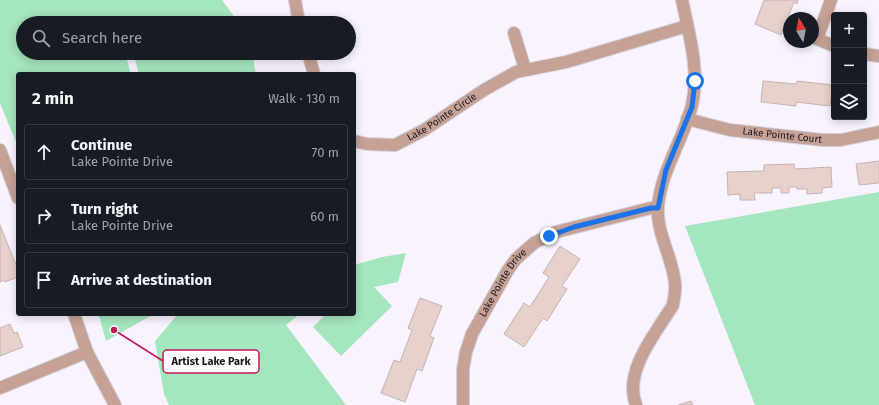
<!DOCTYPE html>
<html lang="en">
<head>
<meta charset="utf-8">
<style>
	:root { --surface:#171b24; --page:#242831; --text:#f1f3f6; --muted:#9ea1a6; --line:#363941 }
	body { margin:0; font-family:"Fira Sans",sans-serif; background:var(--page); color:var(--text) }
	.controls { position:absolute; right:12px; top:12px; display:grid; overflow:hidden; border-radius:4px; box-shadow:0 2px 10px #0003 }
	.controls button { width:36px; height:36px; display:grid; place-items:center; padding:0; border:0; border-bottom:1px solid var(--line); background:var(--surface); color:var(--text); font:20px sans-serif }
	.compass { position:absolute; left:783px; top:12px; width:36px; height:36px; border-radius:50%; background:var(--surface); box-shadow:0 2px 10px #0003; rotate:350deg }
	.stop { position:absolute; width:12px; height:12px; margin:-9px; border:3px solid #1a73e8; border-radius:50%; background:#fff }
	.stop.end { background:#1a73e8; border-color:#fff; box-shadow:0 1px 4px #0008 }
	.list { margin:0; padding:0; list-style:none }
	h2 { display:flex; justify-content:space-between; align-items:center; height:52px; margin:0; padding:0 16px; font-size:17px }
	h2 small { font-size:13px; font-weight:400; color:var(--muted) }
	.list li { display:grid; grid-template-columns:26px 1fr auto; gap:12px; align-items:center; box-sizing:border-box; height:56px; margin:0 8px 8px; padding:0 8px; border:1px solid var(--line); border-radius:4px }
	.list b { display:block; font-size:15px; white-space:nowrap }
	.list p { margin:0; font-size:13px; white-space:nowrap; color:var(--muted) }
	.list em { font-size:13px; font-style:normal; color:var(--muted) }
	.icon { flex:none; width:22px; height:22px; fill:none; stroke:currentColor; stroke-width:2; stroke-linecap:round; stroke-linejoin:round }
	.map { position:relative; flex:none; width:879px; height:405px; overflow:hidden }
	.search { position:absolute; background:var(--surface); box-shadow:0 2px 10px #0003; left:16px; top:16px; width:340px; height:44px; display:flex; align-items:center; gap:10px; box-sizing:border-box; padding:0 14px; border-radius:22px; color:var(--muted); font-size:15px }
	.panel { position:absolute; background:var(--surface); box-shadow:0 2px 10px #0003; left:16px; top:72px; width:340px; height:244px; border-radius:4px }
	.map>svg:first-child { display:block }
	.green { fill:#a4e6be }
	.building { fill:#e7d1cd; stroke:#c8b2af }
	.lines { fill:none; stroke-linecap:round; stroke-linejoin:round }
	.minor-casing { stroke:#d4d0da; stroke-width:14 }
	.minor { stroke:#c5a196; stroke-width:12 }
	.route { stroke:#1a73e8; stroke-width:5 }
	.labels { text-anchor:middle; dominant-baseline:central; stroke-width:3; stroke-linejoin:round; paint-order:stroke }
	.street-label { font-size:10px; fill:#1a171d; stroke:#fff }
	.leader { fill:none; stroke:#c2185b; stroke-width:1.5 }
	.callout-dot { fill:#c2185b; stroke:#fff; stroke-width:1.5 }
	.callout { fill:#fff; stroke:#c2185b; stroke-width:1.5 }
	.callout-label { font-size:11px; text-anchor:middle; font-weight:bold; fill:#1a171d }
</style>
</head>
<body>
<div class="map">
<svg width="879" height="405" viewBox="0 0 879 405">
	<rect width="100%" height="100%" fill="#f8f3fe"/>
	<path class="green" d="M 0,0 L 222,0 L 239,23 L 23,23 L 23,53 L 125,53 L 131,74 L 18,74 L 18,147 L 0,103 Z
		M 133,53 L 252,53 L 256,74 L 139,74 Z
		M 879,192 L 879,405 L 755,405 L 685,226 Z
		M 406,253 L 398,282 L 374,287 L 392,306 L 341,356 L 313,327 L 326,314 L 354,314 L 354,265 L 382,257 Z
		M 97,314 L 154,314 L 106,341 L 100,319 Z
		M 178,314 L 300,314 L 286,325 L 346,405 L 169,405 L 164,394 L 155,341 Z"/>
	<path class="building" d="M 764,0 L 798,0 L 797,4 L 794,2 L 781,35 L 755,24 Z
		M 763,81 L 796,84 L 797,81 L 833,85 L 830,106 L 796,102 L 796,106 L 761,102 Z
		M 879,161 L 879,183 L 859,185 L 856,164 Z
		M 794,164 L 795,169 L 831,167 L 832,187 L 822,188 L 822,193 L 807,194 L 807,189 L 797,189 L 797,187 L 789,187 L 789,193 L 781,193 L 781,188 L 772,188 L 772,193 L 754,193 L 755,200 L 740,200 L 740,194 L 728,195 L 727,172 L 764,171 L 764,165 Z
		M 0,225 L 18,270 L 18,277 L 5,282 L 4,280 L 0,282 Z
		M 560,246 L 580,259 L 562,286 L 567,289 L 547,321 L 543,318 L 524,347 L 504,334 L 524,303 L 530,307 L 549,277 L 543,273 Z
		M 420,298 L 442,306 L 430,336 L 434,338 L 422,371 L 417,369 L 405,402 L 381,393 L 394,360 L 400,362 L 412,330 L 408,328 Z
		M 10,324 L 14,333 L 17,332 L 23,347 L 0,356 L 0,328 Z
		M 691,401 L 693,405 L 678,405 Z"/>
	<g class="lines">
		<g class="minor-casing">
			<g id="minor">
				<path d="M 295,0 L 299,23"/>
				<path d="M 831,0 L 817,39 L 834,46"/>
				<path d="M 514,33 L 525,69"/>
				<path d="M 308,53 L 314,74"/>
				<path d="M 864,54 L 879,56"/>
				<path id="s1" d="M 687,119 L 730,130 L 823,140 L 841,140 L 879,132"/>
				<path id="s2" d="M 354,141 L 367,144 L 395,145 L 424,130 L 484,90 L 516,72 L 566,62 L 687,26"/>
				<path d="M 0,150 L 18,198"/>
				<path d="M 74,314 L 87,352 L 115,405"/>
				<path d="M 0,388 L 87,352"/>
				<path id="s3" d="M 463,405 L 463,369 L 466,352 L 472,334 L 508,270 L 516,259 L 534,243 L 556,232 L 651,208 L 658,208"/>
				<path d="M 636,405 C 623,371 656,333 673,305 C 674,298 676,290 675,284 C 673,257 656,234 658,206 C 662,168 683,141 692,105 C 700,71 689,34 682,0"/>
			</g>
		</g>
		<use href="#minor" class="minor"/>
	</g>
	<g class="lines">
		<path class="route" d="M 549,236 L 574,227 L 651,208 L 658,208 L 666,170 L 692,107 L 695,81"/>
	</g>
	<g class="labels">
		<g class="street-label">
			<text stroke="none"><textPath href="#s2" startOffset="96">Lake Pointe Circle</textPath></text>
			<text stroke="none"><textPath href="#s1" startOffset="97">Lake Pointe Court</textPath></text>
			<text stroke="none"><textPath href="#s3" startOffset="132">Lake Pointe Drive</textPath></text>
		</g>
	</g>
	<path class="leader" d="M114 330L163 361"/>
	<circle class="callout-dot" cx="114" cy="330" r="4"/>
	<rect class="callout" x="163" y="350" width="96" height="23" rx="4"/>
	<g class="callout-label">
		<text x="211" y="365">Artist Lake Park</text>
	</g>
</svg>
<div class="controls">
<button>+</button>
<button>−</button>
<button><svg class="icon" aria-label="layers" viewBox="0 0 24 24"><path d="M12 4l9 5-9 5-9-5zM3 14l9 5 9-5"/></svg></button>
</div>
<svg class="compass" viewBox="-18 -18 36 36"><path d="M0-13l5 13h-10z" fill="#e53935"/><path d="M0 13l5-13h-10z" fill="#9ea1a6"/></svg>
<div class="stop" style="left:695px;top:81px"></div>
<div class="stop end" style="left:549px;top:236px"></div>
<div class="search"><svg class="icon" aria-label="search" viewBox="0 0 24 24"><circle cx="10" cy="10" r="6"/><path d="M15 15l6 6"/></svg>Search here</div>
<section class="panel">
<h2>2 min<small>Walk · 130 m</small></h2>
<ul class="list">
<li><svg class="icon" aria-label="ahead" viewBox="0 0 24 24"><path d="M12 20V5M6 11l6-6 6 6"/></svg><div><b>Continue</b><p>Lake Pointe Drive</p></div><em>70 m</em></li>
<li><svg class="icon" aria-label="right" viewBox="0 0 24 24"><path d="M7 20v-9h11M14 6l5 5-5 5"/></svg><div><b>Turn right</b><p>Lake Pointe Drive</p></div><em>60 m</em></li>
<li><svg class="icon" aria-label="arrive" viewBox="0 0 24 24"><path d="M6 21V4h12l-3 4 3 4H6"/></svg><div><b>Arrive at destination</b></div></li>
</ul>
</section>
</div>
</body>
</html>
